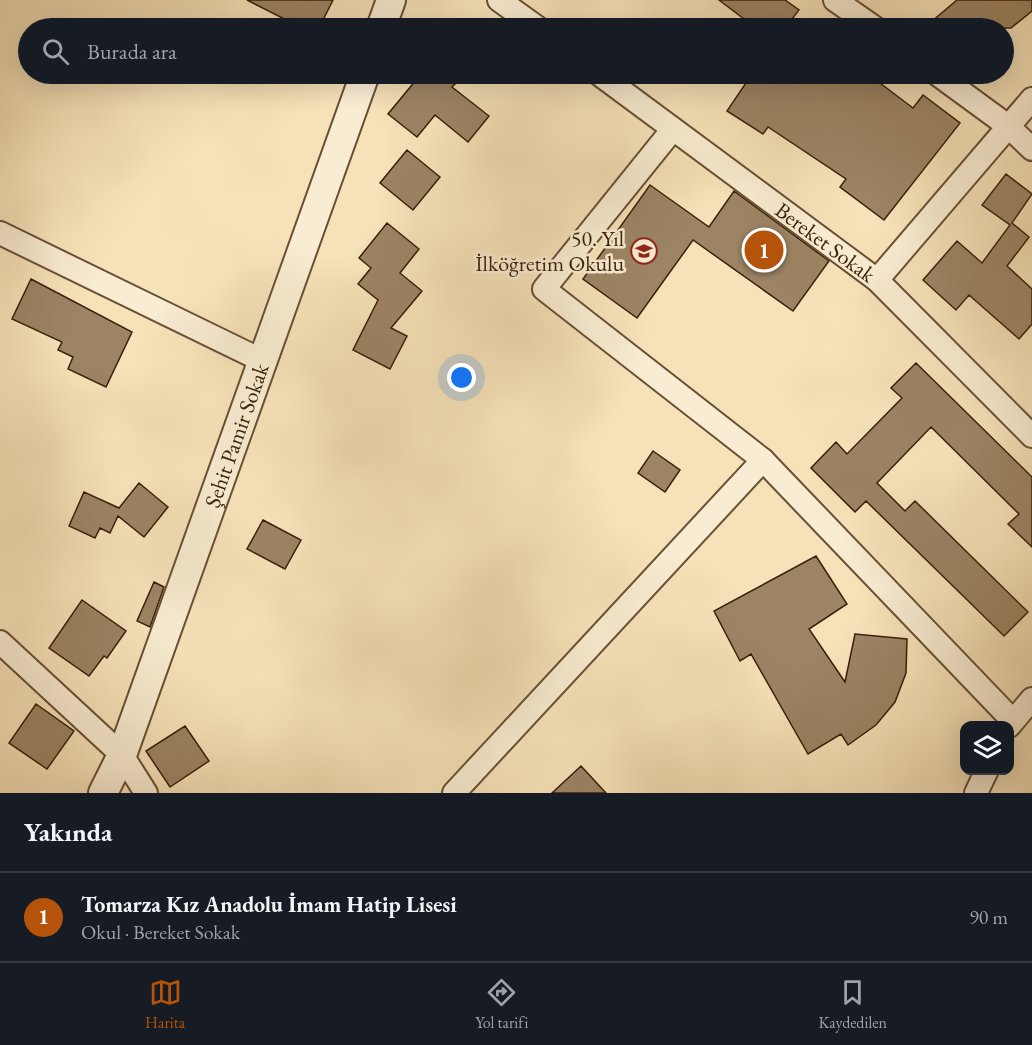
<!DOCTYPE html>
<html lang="tr">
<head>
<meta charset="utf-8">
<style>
	:root { --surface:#171b24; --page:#20242c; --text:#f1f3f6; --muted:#9ea1a6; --line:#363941; --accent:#b45309 }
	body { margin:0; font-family:"EB Garamond",serif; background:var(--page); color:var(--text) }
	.controls { position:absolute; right:18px; bottom:18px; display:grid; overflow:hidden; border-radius:12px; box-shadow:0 6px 24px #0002 }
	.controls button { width:54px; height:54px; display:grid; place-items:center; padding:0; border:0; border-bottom:2px solid var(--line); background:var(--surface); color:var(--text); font:30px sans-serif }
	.you { position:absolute; left:462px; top:378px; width:21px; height:21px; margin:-15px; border:4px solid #fff; border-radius:50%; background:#1a73e8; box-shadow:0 0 0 9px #1a73e833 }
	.badge { display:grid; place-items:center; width:39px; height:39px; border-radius:50%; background:var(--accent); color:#fff; font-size:20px; font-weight:700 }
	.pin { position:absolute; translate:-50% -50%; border:3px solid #fff; box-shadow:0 2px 6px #0006 }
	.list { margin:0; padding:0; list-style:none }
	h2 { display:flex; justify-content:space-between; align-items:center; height:78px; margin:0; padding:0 24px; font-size:26px }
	h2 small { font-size:20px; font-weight:400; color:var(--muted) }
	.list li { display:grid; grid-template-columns:39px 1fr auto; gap:18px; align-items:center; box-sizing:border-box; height:90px; padding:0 24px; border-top:2px solid var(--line) }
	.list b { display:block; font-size:22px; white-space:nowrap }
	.list p { margin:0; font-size:20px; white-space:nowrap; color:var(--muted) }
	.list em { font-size:20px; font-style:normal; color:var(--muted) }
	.icon { flex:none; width:33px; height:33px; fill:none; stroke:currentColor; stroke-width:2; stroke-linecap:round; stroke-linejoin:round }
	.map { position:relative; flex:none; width:1032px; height:793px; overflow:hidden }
	.search { position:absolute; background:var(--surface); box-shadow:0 6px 24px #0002; left:18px; right:18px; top:18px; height:66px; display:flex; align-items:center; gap:15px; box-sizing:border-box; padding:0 21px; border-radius:33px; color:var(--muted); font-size:22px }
	.sheet { height:168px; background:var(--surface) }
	nav { display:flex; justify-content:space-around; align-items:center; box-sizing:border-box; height:84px; border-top:2px solid var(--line); background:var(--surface); font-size:16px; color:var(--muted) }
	nav a { display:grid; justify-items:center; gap:3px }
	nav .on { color:var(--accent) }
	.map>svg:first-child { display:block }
	.building { fill:#9c8464; stroke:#3a1f08; stroke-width:1.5 }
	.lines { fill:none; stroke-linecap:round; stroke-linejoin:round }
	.minor-casing { stroke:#695034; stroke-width:26 }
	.tertiary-casing { stroke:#695034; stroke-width:32 }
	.minor { stroke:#f9ecd2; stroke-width:22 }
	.tertiary { stroke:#f9ecd2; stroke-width:28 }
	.labels { text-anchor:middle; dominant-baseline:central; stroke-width:5; stroke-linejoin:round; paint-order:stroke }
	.poi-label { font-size:22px; fill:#3a1f08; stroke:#f9ecd2; text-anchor:end }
	.street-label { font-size:22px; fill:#3a1f08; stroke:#f9ecd2 }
</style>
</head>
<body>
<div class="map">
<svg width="1032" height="793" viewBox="0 0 1032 793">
	<rect width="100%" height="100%" fill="#f6e2b9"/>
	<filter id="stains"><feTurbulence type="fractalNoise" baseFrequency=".00333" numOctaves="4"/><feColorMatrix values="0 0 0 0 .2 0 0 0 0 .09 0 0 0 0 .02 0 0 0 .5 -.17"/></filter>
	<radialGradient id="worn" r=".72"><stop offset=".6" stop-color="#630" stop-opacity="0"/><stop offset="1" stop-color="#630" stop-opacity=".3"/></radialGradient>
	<path class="building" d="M 247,0 L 333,0 L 319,28 L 302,28 Z
		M 719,0 L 785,0 L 799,10 L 785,28 L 756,28 Z
		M 957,0 L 1032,0 L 1032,11 L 1011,28 L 924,28 Z
		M 421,74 L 445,74 L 456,83 L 452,87 L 489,116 L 468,142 L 435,115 L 417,137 L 388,114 Z
		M 752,74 L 868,74 L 913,108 L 923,95 L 960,123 L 884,220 L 840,187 L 846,179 L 768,127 L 763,134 L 727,111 Z
		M 407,150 L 440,177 L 413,210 L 380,183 Z
		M 1006,174 L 1032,194 L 1012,223 L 1029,237 L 1007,266 L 1032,289 L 1032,324 L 1019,339 L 969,295 L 956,310 L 923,280 L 957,241 L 982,263 L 1010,225 L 982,205 Z
		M 650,185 L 709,227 L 734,191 L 829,261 L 793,311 L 693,240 L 637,318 L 583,279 Z
		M 387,223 L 419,249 L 400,273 L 422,291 L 391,328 L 407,336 L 390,369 L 353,350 L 378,300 L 358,284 L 371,268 L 359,258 Z
		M 31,279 L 132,332 L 106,387 L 68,369 L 73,357 L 58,350 L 62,342 L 12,319 Z
		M 916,363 L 1032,477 L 1032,547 L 1008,524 L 1019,514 L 931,427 L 877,483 L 905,511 L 915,501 L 1028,612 L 1004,636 L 866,501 L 855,512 L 811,468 L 836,442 L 847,454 L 902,398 L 891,388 Z
		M 653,451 L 680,470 L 665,492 L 638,473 Z
		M 139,483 L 168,507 L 144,537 L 118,516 L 110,533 L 100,528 L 95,538 L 69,526 L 84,492 L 119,508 Z
		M 263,520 L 301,540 L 285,569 L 247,549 Z
		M 816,556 L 847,604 L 809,629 L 845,682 L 855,634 L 907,639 L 906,673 L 895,702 L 876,725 L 848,745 L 841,734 L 808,754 L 751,654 L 740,661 L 714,611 Z
		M 154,582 L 164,587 L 150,627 L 137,621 Z
		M 82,600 L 126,631 L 107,658 L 104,656 L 89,676 L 49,648 Z
		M 36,704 L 74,731 L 47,769 L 9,743 Z
		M 185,726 L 209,761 L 170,787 L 146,751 Z
		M 581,766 L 606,793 L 552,793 Z"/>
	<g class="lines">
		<g class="minor-casing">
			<g id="minor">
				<path d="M 499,0 L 538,28"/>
				<path d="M 835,0 L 875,28"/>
				<path id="s1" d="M 599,74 L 877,280 L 1032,436"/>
				<path d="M 937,74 L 1008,126 L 1032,149"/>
				<path d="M 673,129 L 544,289 L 763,460 L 1012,720"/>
				<path d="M 0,233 L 263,361"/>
				<path d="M 877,280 L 1032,99"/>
				<path d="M 0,642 L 122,755 L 146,793"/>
				<path d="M 1009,726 L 1032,699"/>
				<path d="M 454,793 L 763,460"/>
				<path d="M 976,793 L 987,770"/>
			</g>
		</g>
		<g class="tertiary-casing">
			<g id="tertiary">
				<path d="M 381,28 L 391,0"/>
				<path id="s2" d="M 103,793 L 122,755 L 365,74"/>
			</g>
		</g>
		<use href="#minor" class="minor"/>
		<use href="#tertiary" class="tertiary"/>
	</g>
	<defs>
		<g id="school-ring" transform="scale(1.35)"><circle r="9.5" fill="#f9ecd2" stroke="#8f2418" stroke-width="1.5"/><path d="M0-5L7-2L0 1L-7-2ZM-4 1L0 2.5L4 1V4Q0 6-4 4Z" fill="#8f2418"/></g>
	</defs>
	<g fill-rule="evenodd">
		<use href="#school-ring" x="644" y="251"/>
	</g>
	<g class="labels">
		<g class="poi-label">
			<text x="624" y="238">50. Yıl<tspan x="624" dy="25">İlköğretim Okulu</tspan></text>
		</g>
		<g class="street-label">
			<text stroke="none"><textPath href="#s1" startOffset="282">Bereket Sokak</textPath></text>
			<text stroke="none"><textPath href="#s2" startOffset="382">Şehit Pamir Sokak</textPath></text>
		</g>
	</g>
	<rect width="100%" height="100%" filter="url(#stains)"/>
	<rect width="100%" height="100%" fill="url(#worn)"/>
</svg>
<div class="controls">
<button><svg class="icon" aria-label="layers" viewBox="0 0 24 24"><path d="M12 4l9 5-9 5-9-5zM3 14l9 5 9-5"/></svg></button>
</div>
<div class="you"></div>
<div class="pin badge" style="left:764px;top:250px">1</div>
<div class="search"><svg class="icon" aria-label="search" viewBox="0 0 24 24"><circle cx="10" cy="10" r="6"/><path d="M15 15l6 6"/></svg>Burada ara</div>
</div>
<section class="sheet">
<h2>Yakında<small></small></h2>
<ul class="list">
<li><span class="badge">1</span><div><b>Tomarza Kız Anadolu İmam Hatip Lisesi</b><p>Okul · Bereket Sokak</p></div><em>90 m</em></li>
</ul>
</section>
<nav>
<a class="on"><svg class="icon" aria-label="map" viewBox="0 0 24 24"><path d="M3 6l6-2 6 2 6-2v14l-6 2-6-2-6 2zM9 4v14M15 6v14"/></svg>Harita</a>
<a><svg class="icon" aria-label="directions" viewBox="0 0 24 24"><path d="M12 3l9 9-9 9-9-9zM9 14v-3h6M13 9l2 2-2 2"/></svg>Yol tarifi</a>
<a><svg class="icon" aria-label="saved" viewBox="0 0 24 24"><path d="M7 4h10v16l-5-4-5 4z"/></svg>Kaydedilen</a>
</nav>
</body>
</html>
